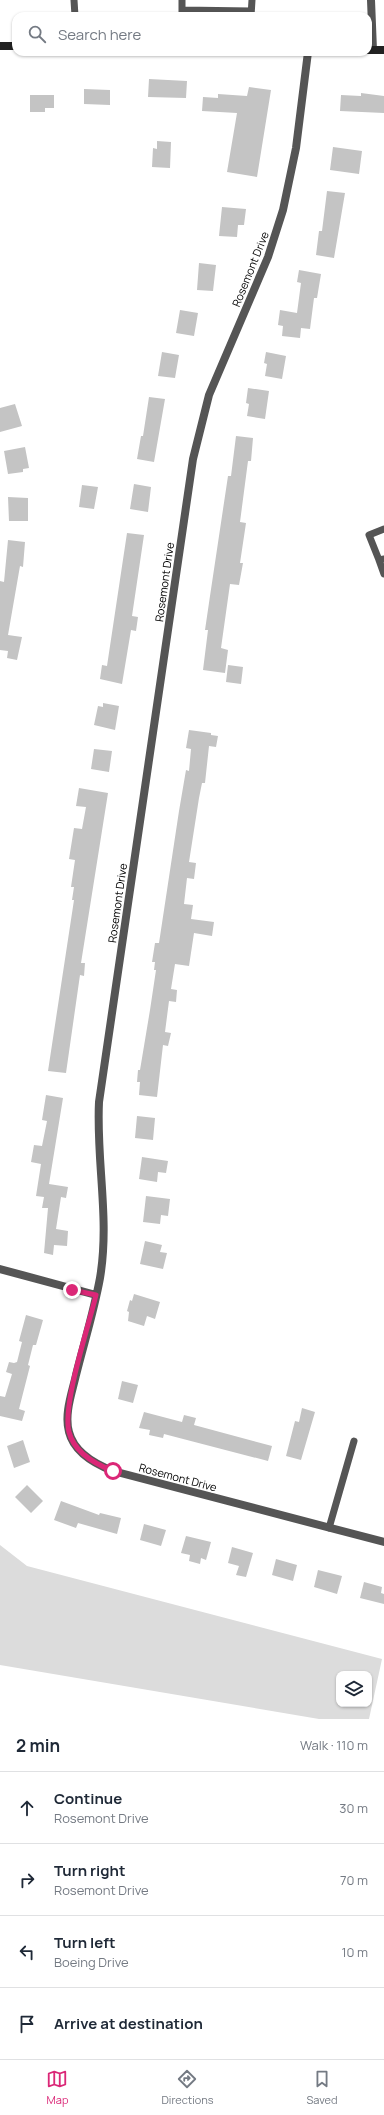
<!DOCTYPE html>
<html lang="en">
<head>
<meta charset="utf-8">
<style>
	:root { --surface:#fff; --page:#f2f2f3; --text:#1f2937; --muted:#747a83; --line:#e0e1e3; --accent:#db2777 }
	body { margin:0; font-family:Manrope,sans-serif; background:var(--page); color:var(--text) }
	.controls { position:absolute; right:12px; bottom:12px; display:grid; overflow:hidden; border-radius:8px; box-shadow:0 1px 3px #0004 }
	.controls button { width:36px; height:36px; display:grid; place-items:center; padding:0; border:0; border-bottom:1px solid var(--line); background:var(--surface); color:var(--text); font:20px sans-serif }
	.stop { position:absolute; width:12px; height:12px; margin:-9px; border:3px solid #db2777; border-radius:50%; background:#fff }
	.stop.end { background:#db2777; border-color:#fff; box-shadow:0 1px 4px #0008 }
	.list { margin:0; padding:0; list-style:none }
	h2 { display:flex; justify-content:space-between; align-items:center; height:52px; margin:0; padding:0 16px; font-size:17px }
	h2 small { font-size:13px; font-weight:400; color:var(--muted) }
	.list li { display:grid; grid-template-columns:26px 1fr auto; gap:12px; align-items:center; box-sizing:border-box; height:72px; padding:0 16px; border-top:1px solid var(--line) }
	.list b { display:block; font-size:15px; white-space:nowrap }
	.list p { margin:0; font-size:13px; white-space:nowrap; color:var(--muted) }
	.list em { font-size:13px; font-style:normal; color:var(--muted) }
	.icon { flex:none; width:22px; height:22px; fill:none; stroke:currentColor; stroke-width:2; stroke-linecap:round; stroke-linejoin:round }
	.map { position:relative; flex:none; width:384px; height:1719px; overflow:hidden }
	.search { position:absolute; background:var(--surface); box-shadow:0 1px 3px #0004; left:12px; right:12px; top:12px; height:44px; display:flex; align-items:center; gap:10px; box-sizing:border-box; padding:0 14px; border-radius:12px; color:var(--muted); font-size:15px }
	.sheet { height:340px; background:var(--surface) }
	nav { display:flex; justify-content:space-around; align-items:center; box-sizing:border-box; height:56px; border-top:1px solid var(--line); background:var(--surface); font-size:11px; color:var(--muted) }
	nav a { display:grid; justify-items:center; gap:2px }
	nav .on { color:var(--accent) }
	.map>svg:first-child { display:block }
	.green { fill:#dcdcdc; fill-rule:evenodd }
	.building { fill:#c4c4c4 }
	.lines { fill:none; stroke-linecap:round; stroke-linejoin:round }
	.lane { stroke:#555; stroke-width:7 }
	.street { stroke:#555; stroke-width:8 }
	.secondary { stroke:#222; stroke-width:8 }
	.route { stroke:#db2777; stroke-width:5 }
	.labels { text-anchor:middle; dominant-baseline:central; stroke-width:3; stroke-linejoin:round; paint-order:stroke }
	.street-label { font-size:11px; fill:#000; stroke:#fff }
</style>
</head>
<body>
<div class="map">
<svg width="384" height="1719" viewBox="0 0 384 1719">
	<rect width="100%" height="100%" fill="#fff"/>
	<path class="green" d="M 0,1545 L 27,1566 L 382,1659 L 369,1719 L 319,1719 L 0,1665 ZM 339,1674 L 369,1674 L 369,1704 L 339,1704 Z"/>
	<path class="building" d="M 149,79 L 187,81 L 186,98 L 148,97 Z
		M 249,87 L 271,90 L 257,177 L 227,172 L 237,113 L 202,111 L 203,97 L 218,98 L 218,94 L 247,96 Z
		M 84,89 L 110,90 L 110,105 L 84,104 Z
		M 361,93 L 384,96 L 384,113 L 340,111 L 341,95 L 361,96 Z
		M 30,95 L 54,95 L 54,108 L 45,108 L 45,112 L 30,112 Z
		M 157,141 L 171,142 L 170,168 L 152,167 L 153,148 L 157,149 Z
		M 333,147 L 362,151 L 359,174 L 330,170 Z
		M 327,191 L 345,193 L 334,258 L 316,255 L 319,231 L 322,231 Z
		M 222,207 L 246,209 L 244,225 L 238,225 L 237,237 L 219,236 Z
		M 199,263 L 216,265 L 213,291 L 197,290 Z
		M 299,270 L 321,274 L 317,298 L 314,298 L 310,329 L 301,328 L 300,338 L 282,336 L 283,326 L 278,325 L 280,310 L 297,313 L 301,283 L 297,282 Z
		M 180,310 L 198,313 L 194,336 L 176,333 Z
		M 162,352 L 179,355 L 175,378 L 158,376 Z
		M 266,352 L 286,356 L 282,379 L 265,376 L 267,364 L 264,363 Z
		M 248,388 L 269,391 L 265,419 L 247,416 L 249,404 L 246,403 Z
		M 149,397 L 165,399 L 154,462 L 137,459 L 141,436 L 143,436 Z
		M 15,404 L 22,426 L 0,432 L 0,408 Z
		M 236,436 L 253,438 L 251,461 L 248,461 L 240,522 L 246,523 L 240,563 L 243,563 L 239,585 L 230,584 L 221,648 L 228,650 L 225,673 L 203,670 L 208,630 L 205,630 L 210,596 L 228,476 L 231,476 Z
		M 25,447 L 29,468 L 23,469 L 23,472 L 8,474 L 4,451 Z
		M 134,484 L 151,487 L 148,512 L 130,509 Z
		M 82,485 L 98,487 L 94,509 L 79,507 Z
		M 8,497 L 28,498 L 28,521 L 9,521 Z
		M 127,533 L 144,535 L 132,616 L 138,617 L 136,631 L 131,630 L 122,684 L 100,679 L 102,665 L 107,666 Z
		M 8,540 L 25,542 L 23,567 L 20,566 L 8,635 L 22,637 L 17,660 L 7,658 L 8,651 L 0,650 L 0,581 L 4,582 Z
		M 228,665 L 243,667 L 241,684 L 226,682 Z
		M 103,703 L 119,706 L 115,730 L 94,725 L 98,706 L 103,707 Z
		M 189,730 L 211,733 L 211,735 L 218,736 L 216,747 L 209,746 L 205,783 L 202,783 L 199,798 L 189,862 L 196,863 L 194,879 L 187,878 L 184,904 L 193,905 L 191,919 L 214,922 L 212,936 L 194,933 L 189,966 L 175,964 L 171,989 L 177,990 L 176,1002 L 169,1001 L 165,1032 L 171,1033 L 168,1046 L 163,1045 L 157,1097 L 139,1095 L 140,1082 L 137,1082 L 138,1070 L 140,1070 L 150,1010 L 156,970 L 154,970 L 155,962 L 152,962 L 155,943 L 159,943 L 179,811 L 186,770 L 189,771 L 191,749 L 186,748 Z
		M 94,749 L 112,751 L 109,772 L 91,769 Z
		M 79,788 L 108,793 L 81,963 L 85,963 L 84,976 L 80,975 L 66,1073 L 48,1071 L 74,900 L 72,900 L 74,887 L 71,887 L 75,860 L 69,859 L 74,828 L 82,829 L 86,807 L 76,806 Z
		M 46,1095 L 63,1098 L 49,1184 L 68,1187 L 66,1198 L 61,1197 L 56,1229 L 68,1231 L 67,1246 L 54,1245 L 53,1255 L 44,1253 L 48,1208 L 42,1208 L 44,1197 L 36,1196 L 41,1164 L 31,1162 L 34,1145 L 42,1146 L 47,1121 L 42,1120 Z
		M 137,1116 L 155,1118 L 153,1140 L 135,1138 Z
		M 142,1157 L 168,1161 L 166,1173 L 158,1172 L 157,1182 L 139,1179 Z
		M 146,1196 L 170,1199 L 168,1216 L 161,1215 L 160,1224 L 143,1222 Z
		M 145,1241 L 162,1245 L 160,1252 L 167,1253 L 163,1269 L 140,1264 Z
		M 134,1294 L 160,1302 L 155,1319 L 147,1316 L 144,1326 L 128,1321 L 129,1312 L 127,1311 L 130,1300 L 132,1301 Z
		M 26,1315 L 43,1320 L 36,1345 L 33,1345 L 28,1365 L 30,1366 L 19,1409 L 25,1411 L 22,1421 L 0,1416 L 0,1396 L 5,1397 L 12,1374 L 6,1372 L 9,1362 L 14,1363 L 17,1362 L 22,1342 L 19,1341 Z
		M 122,1381 L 138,1385 L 133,1403 L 118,1399 Z
		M 302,1408 L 315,1412 L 301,1460 L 286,1456 L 295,1421 L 299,1422 Z
		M 144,1412 L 182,1422 L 184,1415 L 196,1418 L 194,1425 L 272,1446 L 268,1461 L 164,1434 L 163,1438 L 149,1435 L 150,1430 L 139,1428 Z
		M 23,1440 L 30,1462 L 14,1468 L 7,1446 Z
		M 27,1485 L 43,1501 L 31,1513 L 15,1497 Z
		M 61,1501 L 99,1515 L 100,1513 L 121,1518 L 117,1534 L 78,1523 L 76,1528 L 54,1520 Z
		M 144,1524 L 166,1530 L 161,1546 L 140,1540 Z
		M 186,1536 L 211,1542 L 206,1560 L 201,1558 L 200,1564 L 189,1561 L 190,1555 L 181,1553 Z
		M 232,1547 L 253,1553 L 246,1577 L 236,1575 L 239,1566 L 228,1563 Z
		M 276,1559 L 297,1565 L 293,1581 L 272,1575 Z
		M 318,1570 L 342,1576 L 337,1594 L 314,1587 Z
		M 364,1582 L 382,1587 L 381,1593 L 384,1594 L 384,1604 L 360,1598 Z"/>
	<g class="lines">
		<path class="lane" d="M 74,0 L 75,16
			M 182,10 L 251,11
			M 182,16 L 182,0
			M 251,16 L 252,0
			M 384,559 L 379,560 L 384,574
			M 379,560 L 369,535 L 384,529
			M 329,1528 L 354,1441"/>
		<path class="street" d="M 371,0 L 373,50
			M 308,52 L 296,148 L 283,210 L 268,257 L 209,395 L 193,459 L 99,1102 C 96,1161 110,1219 100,1278 C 94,1311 84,1343 76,1375 C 72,1393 64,1414 69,1432 C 74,1452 95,1464 113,1471 L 384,1542
			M 0,1269 L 96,1295"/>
		<path class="secondary" d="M 0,46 L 16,46
			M 368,50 L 384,50"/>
	</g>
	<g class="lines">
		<path class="route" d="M 72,1290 L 96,1295 C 89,1325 62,1405 69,1432 C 74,1452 95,1464 113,1471"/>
	</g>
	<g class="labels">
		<g class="street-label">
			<text transform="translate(250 269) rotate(-68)">Rosemont Drive</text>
			<text transform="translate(164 582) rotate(-82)">Rosemont Drive</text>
			<text transform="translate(117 903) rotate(-82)">Rosemont Drive</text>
			<text transform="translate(178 1477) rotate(15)">Rosemont Drive</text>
		</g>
	</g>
</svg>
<div class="controls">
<button><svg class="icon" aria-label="layers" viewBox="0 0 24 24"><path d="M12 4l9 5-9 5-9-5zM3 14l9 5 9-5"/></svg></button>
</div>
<div class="stop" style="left:113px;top:1471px"></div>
<div class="stop end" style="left:72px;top:1290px"></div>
<div class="search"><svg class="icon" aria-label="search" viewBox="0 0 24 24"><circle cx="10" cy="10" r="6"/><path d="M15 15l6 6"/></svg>Search here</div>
</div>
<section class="sheet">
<h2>2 min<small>Walk · 110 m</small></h2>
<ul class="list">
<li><svg class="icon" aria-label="ahead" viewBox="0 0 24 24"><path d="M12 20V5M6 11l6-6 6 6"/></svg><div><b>Continue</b><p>Rosemont Drive</p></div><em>30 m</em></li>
<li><svg class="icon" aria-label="right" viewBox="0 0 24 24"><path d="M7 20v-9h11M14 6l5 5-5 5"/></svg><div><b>Turn right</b><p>Rosemont Drive</p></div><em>70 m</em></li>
<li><svg class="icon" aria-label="left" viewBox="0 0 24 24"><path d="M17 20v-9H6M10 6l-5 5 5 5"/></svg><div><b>Turn left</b><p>Boeing Drive</p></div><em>10 m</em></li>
<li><svg class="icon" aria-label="arrive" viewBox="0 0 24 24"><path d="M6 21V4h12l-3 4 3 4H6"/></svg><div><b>Arrive at destination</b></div></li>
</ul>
</section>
<nav>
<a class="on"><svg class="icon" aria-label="map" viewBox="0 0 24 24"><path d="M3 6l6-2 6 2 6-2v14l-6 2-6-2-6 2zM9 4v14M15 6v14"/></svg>Map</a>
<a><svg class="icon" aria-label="directions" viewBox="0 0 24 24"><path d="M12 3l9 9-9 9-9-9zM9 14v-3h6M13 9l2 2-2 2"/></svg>Directions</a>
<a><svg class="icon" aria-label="saved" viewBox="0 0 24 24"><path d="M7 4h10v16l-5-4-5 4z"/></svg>Saved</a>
</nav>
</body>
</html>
